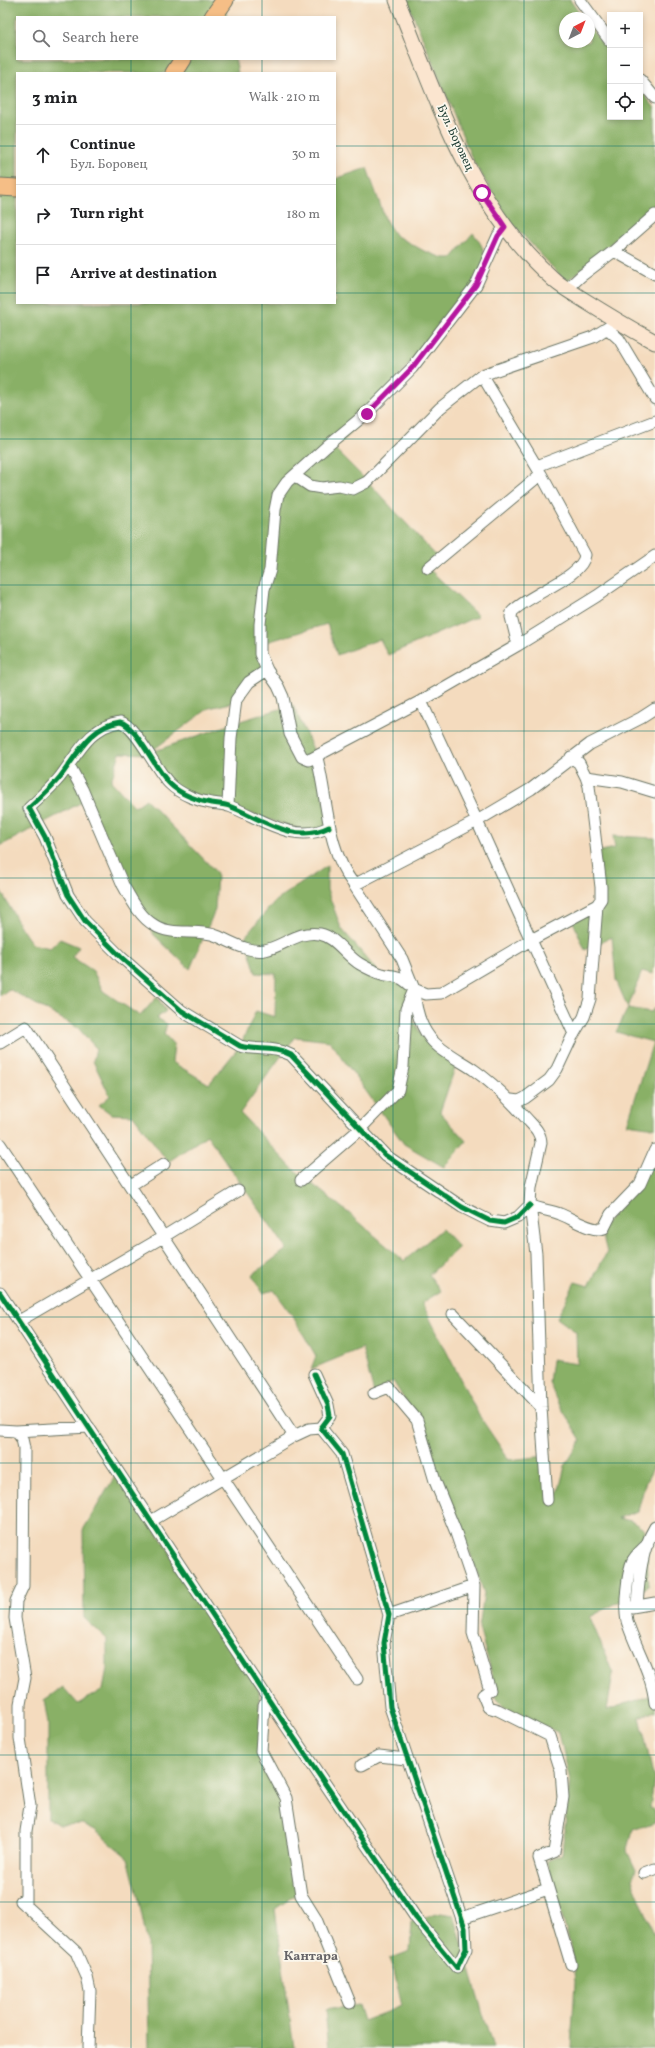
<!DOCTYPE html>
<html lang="en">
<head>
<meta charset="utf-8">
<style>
	:root { --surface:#fff; --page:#f6f6f6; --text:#202124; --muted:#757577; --line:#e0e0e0 }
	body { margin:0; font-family:Vollkorn,serif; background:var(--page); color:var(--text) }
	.controls { position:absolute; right:12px; top:12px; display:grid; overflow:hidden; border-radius:0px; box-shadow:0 2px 6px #0003 }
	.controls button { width:36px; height:36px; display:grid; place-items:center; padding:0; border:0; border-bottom:1px solid var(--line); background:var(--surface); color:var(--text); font:20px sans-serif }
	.compass { position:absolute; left:559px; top:12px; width:36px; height:36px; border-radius:50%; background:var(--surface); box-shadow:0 2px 6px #0003; rotate:42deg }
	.stop { position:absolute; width:12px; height:12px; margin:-9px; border:3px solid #b5179e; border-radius:50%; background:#fff }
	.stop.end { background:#b5179e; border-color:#fff; box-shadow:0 1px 4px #0008 }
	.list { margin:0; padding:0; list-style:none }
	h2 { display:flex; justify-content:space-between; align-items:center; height:52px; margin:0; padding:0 16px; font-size:17px }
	h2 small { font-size:13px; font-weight:400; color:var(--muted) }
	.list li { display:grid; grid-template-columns:26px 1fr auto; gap:12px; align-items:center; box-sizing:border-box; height:60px; padding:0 16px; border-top:1px solid var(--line) }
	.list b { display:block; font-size:15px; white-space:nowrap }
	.list p { margin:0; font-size:13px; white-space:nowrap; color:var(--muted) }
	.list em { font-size:13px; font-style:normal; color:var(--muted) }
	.icon { flex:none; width:22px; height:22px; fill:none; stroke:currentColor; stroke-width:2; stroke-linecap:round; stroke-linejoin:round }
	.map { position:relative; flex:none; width:655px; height:2048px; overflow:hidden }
	.search { position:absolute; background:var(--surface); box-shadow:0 2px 6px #0003; left:16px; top:16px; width:320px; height:44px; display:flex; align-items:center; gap:10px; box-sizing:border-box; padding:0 14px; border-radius:0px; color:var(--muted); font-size:15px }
	.panel { position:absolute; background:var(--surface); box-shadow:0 2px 6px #0003; left:16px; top:72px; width:320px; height:232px; border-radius:0px }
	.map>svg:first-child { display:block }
	.forest { fill:#89b066; stroke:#54764d }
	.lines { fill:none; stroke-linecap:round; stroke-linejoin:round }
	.street-casing { stroke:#6a7464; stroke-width:13 }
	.secondary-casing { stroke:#6a7464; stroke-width:17 }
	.primary-casing { stroke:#6a7464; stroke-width:19 }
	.street { stroke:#fff; stroke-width:11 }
	.secondary { stroke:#fbe5cf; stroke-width:15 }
	.primary { stroke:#f5be86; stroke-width:17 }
	.cycleway-casing { stroke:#fbf7ec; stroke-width:8 }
	.cycleway { stroke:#00873e; stroke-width:5 }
	.route { stroke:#b5179e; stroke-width:5 }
	.grid { fill:none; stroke:#0f766e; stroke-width:1; stroke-opacity:0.55 }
	.labels { text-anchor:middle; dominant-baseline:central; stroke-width:3.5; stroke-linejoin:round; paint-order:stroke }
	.street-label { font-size:12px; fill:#1f3d34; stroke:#fbf7ec }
	.neighbourhood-label { font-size:13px; font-weight:bold; fill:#666468; stroke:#fbf7ec }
</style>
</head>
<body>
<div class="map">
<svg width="655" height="2048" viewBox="0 0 655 2048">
	<rect width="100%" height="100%" fill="#fbf7ec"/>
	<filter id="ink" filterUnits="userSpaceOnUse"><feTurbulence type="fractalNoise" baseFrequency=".025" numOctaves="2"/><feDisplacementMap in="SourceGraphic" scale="8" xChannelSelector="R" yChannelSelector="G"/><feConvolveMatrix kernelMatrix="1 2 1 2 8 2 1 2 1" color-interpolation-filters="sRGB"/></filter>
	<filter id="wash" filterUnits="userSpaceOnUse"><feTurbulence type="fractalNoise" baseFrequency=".012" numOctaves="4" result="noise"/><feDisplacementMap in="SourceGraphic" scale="16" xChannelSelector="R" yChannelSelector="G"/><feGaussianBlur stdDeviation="0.9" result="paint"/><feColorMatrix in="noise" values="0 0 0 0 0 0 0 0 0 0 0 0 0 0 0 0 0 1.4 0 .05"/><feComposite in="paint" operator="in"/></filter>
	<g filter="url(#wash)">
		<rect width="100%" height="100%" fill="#f4dbbe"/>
		<path class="forest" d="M 0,0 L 223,0 L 227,17 L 17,17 L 17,59 L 235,59 L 238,73 L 17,73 L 17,303 L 335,303 L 335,179 L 367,168 L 386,221 L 395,235 L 424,251 L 443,258 L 452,258 L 473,233 C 491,256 485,260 476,285 L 346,438 L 334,448 L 370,484 L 439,559 L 428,568 L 478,616 L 388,655 L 380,639 L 337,655 L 327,624 L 260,644 L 265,666 L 235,702 L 209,708 L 149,753 L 237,722 L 293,705 L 317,758 L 329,827 L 312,833 L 179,791 L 148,754 L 120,753 L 111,781 L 135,807 L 146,799 L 217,873 L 215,910 L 190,969 L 154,935 L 86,800 L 0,846 Z
			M 407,0 L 570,0 L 583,18 L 565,18 L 565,42 L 589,42 L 589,26 L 610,53 L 610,117 L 640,117 L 640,90 L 655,108 L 655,206 L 566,282 L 510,221 L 473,161 Z
			M 613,836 L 655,838 L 655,956 L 653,974 L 642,971 L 628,1008 L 652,1012 L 655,1008 L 655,1128 L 627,1124 L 653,1042 L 616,1032 L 628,1008 L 616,980 L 612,937 L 585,950 L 572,919 L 597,905 L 597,852 L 615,848 Z
			M 327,866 L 327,890 L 341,928 L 384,979 L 414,989 L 408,1010 L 422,1036 L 456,1065 L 440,1112 L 466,1141 L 444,1167 L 404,1144 L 330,1041 L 295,1037 L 240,1113 L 291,1167 L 351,1215 L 404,1261 L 442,1229 L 459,1247 L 429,1275 L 441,1291 L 422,1303 L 478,1414 L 509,1460 L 545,1456 L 556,1502 L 565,1466 L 581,1440 L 556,1399 L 549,1382 L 552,1360 L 577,1364 L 576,1332 L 557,1318 L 575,1282 L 589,1286 L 607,1252 L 601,1229 L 629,1196 L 655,1150 L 655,1464 L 645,1484 L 638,1511 L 618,1518 L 631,1521 L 645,1530 L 649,1586 L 590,1617 L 613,1674 L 607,1710 L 655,1694 L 655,1711 L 640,1717 L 654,1779 L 650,1808 L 655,1810 L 655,1822 L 633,1830 L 627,1851 L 636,1870 L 632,1880 L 655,1936 L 655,2048 L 571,2048 L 575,1982 L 572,1952 L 547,1860 L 562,1854 L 570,1780 L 559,1733 L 503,1707 L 496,1697 L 491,1671 L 479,1628 L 484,1593 L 465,1538 L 417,1420 L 393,1381 L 374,1393 L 362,1348 L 311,1369 L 316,1356 L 292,1315 L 274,1290 L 263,1293 L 252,1275 L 287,1249 L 207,1135 L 168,1162 L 133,1115 L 111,1114 L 99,1105 L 110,1096 L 93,1061 L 96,1048 L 78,1028 L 9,989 L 0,996 L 0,889 L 21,928 L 32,944 L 50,948 L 60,939 L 79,947 L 72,957 L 93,971 L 103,991 L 140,1016 L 157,997 L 166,1011 L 157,1018 L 167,1024 L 164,1034 L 174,1045 L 172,1062 L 209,1084 L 240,1046 L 256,1011 L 275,1017 L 276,974 L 256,973 L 245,937 L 275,901 Z
			M 118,1471 L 259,1690 L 261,1751 L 284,1802 L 297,1894 L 275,1909 L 294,2048 L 149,2048 L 147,1941 L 138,1896 L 128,1858 L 95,1830 L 83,1824 L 60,1825 L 48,1819 L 48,1723 L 44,1700 L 63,1687 L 78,1704 L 103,1689 L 107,1668 L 107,1639 L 84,1618 L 83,1530 Z
			M 440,1913 L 454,1915 L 493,2048 L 329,2048 L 325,2010 L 358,2005 L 363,2021 L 402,2006 L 394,1971 L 389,1959 L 410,1951 L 412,1922 Z"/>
	</g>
	<g filter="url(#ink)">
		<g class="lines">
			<g class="street-casing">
				<path id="street" d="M 580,0 L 610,41
					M 640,80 L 655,98
					M 505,227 L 498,236 L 476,285 L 412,368 L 367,413 L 327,446 L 287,482 L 278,495 L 275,510 L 270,570 L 264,589 L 260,624 L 260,654 L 267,670 L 278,686 L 283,697 L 290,734 L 302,757 L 309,760 L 421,701 L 518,645
					M 614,251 L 655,274
					M 567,289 L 581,276 L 614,251 L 655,215
					M 608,329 L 619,339 L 655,399
					M 482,375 L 541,474 L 585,555 C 583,577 527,595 512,612 L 511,617 L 518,645 L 597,596 L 655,556
					M 537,466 L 655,421
					M 295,476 L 310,486 L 322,488 L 339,486 L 353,489 L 367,482 L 440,408 L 482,375 L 593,337 L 617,322
					M 428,568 L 541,474
					M 421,701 L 477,821 L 531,789 L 590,744 L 641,718 L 655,709
					M 571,757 L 579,763 L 586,777 L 622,782 L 655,792
					M 317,758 C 328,801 326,848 354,885 L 477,821 L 531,940 L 597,905 L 601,899 L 601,887 L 589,786 L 586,777
					M 69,765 L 82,789 L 123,885 C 131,899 140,917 154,925 C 172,937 198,928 217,936 C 232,942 248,953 265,950 C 284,946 299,930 320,934 C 336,937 346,956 360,964 C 367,968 375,972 382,974 C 388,976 394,975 400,978 C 405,980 410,985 414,989 C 415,1006 419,1024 430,1038 C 441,1052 460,1060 474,1070 C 494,1084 510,1100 526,1118 C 533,1126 541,1132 541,1143 L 531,1187 L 530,1205 L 536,1254 L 541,1407 L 547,1500
					M 228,806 L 231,738 L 236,700 L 249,682 L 267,670
					M 329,827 C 294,845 261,818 229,806 C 224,804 217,804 211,803 C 198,801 180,794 170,784 C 156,771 136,725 120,722 C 90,726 77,755 60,777 C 51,788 40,798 29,808 L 45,837 L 68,895 L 85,921 L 121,957 L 182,1011 L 240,1046 C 257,1051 274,1046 291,1055 L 385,1155 L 462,1207 L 490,1221 L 504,1223 L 518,1217 L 530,1205
					M 354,885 L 402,959 L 414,989 L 426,994 L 441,993 L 531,940 L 574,1034
					M 0,1043 L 26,1027 L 294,1436
					M 511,1100 L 519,1101 L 525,1098 L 549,1080 L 557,1069 L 572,1037 L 584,1017 L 590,999 L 597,905
					M 0,1144 L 357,1679
					M 301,1180 L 360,1129 L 398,1090 L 403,1067 L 406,1009 L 413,992
					M 131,1185 L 164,1164
					M 530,1205 C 540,1210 550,1210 560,1214 C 571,1218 593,1233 604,1228 L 611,1214 L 640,1184 L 655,1150
					M 0,1293 L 284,1723 L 416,1918 L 457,1968 L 466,1949 L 465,1928 L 390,1707 L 384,1643 L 389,1615 L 342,1454 L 321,1428 L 330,1416 L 328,1405 L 314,1374
					M 453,1314 L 541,1407
					M 19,1321 L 163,1237 L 238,1191
					M 374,1393 L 389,1387 L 417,1420 L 435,1481 L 455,1530 L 474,1586 L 473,1633 L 490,1690 L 483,1695 L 488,1707 L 498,1710 L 550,1736 L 561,1771 L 563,1797 L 554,1852 L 539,1858 L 571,1964
					M 0,1430 L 16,1431 L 22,1439 L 24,1448 L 23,1586 L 16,1601 L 15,1618 L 25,1678 L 20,1704 L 20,1738 L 30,1806 L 26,1831 L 26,1906
					M 16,1431 L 89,1427
					M 151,1521 L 294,1436 L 309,1429 L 321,1428
					M 648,1544 C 642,1549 637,1554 633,1560 C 627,1572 624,1608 627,1621 C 636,1650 652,1672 655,1703
					M 637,1605 C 639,1579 641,1550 655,1527
					M 632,1607 L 655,1603
					M 389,1615 L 474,1586
					M 267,1699 L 264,1706 L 261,1751 L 286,1798 L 301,1895 L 316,1919 L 350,2003
					M 362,1765 L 379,1756 L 406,1759
					M 644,1873 L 655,1869
					M 21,1901 L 76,1952 L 87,1977 L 90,1991 L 88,2048
					M 462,1918 L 548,1889"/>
			</g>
			<g class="secondary-casing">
				<path id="secondary" d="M 397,0 C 437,99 470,205 552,278 C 560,286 570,291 579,297 C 604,313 629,328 655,342"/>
			</g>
			<g class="primary-casing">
				<path id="primary" d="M 213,17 L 225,0
					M 174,73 L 183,59
					M 0,187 L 17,188"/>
			</g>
			<use href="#street" class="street"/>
			<use href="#secondary" class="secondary"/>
			<use href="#primary" class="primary"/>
			<g class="cycleway-casing">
				<path id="cycleway" d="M 329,827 C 294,845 261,818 229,806 C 224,804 217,804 211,803 C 198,801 180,794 170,784 C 156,771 136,725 120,722 C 90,726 77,755 60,777 C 51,788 40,798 29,808 L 45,837 L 68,895 L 85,921 L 121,957 L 182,1011 L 240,1046 C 257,1051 274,1046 291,1055 L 385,1155 L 462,1207 L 490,1221 L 504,1223 L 518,1217 L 530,1205
					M 0,1293 L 284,1723 L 416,1918 L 457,1968 L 466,1949 L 465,1928 L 390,1707 L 384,1643 L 389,1615 L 342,1454 L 321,1428 L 330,1416 L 328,1405 L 314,1374"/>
			</g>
			<use href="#cycleway" class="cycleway"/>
		</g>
	</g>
	<g class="lines" filter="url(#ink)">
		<path class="route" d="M 367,414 L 412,368 L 476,285 L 498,236 L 505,227 L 482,193"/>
	</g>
	<path class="grid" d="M 131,0 L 131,17M 262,0 L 262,17M 393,0 L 393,2048M 524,0 L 524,2048M 131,59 L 131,73M 262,59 L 262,73M 0,146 L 17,146M 335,146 L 655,146M 0,293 L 17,293M 335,293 L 655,293M 131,303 L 131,2048M 262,303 L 262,2048M 0,439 L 655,439M 0,585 L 655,585M 0,731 L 655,731M 0,878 L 655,878M 0,1024 L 655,1024M 0,1170 L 655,1170M 0,1317 L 655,1317M 0,1463 L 655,1463M 0,1609 L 655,1609M 0,1755 L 655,1755M 0,1902 L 655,1902"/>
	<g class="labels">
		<g class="street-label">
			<text transform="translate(455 138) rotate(65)">Бул. Боровец</text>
		</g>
		<g class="neighbourhood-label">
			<text x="311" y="1957">Кантара</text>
		</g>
	</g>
</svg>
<div class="controls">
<button>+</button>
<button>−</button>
<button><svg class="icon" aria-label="locate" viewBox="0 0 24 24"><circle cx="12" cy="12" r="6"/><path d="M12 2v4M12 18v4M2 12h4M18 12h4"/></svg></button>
</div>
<svg class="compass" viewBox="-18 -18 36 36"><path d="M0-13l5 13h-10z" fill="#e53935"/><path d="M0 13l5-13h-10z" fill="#757577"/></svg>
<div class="stop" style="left:482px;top:193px"></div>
<div class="stop end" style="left:367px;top:414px"></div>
<div class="search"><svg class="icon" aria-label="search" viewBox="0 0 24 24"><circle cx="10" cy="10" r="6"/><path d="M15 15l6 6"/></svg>Search here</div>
<section class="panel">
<h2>3 min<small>Walk · 210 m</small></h2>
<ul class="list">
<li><svg class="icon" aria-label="ahead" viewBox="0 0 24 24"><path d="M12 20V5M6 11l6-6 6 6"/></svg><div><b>Continue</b><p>Бул. Боровец</p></div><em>30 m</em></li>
<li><svg class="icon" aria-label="right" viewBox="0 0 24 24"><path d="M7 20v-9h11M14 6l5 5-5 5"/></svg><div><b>Turn right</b></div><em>180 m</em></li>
<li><svg class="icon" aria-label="arrive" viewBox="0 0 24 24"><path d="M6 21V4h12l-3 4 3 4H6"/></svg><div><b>Arrive at destination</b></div></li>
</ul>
</section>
</div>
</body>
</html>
